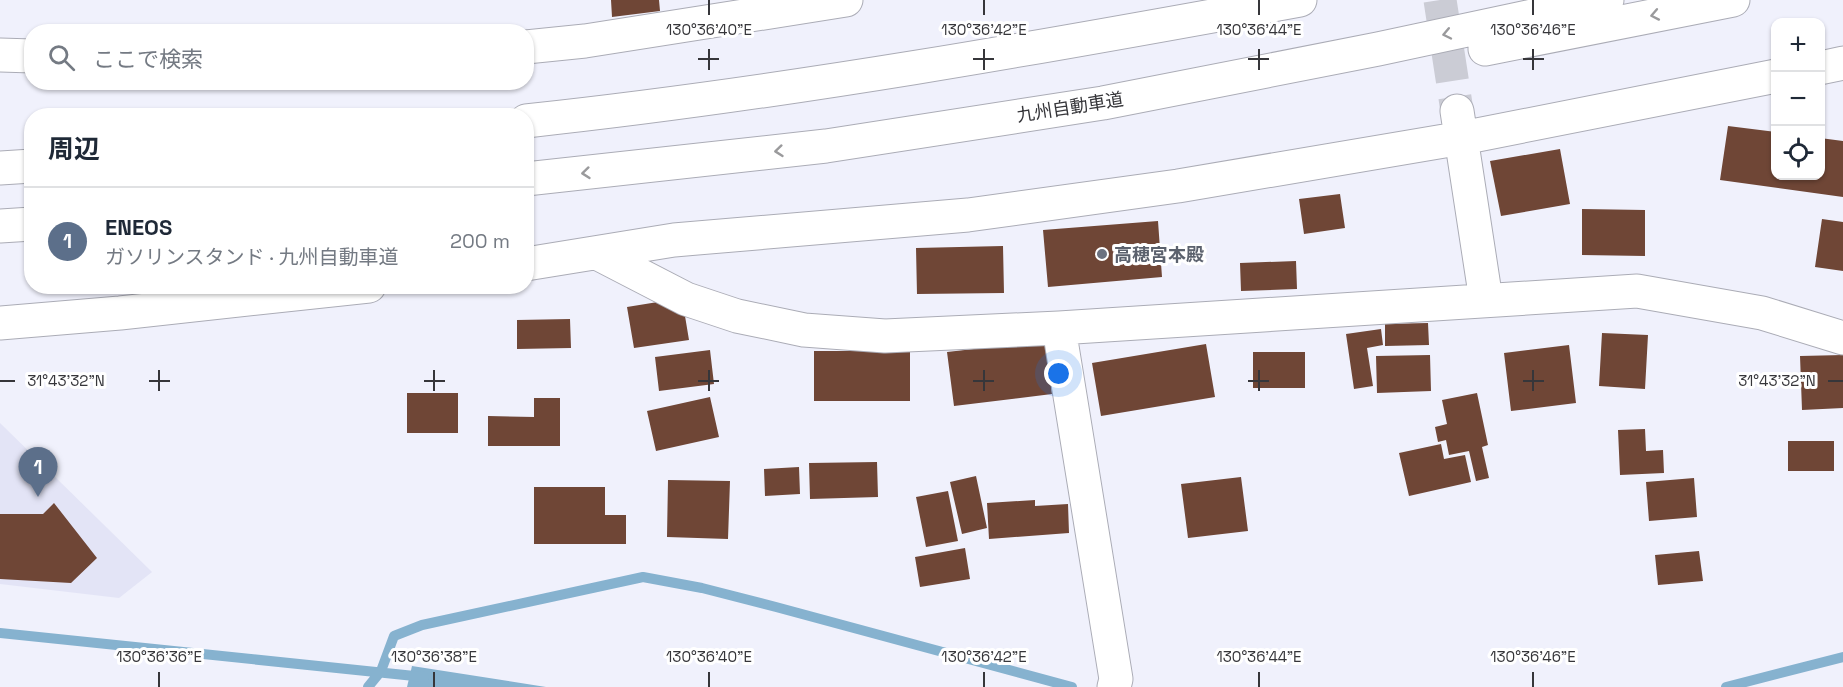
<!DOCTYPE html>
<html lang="ja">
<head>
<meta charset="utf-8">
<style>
	:root { --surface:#fff; --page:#f2f2f3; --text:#1f2937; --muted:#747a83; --line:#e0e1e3; --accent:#db2777 }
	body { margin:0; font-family:"Space Grotesk","Noto Sans JP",sans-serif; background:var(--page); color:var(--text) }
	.controls { position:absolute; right:18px; top:18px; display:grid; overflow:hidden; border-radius:12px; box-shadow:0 2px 4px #0004 }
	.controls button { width:54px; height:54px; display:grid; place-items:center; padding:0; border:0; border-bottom:2px solid var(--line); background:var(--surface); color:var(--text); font:30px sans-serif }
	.you { position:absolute; left:1059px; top:374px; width:21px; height:21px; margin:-15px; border:4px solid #fff; border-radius:50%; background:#1a73e8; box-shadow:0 0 0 9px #1a73e833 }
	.badge { display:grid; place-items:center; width:39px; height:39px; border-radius:50%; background:var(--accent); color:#fff; font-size:20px; font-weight:700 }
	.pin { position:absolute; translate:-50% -50px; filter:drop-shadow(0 2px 3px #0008) }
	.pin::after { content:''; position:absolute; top:32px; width:21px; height:18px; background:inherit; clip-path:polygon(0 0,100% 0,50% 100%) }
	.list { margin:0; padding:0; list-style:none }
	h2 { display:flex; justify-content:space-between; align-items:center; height:78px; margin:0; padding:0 24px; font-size:26px }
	h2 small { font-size:20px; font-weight:400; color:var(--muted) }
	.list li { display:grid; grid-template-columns:39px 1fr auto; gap:18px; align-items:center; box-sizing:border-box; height:108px; padding:0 24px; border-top:2px solid var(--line) }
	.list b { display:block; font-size:22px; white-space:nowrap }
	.list p { margin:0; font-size:20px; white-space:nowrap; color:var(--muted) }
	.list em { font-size:20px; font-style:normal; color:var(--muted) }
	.icon { flex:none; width:33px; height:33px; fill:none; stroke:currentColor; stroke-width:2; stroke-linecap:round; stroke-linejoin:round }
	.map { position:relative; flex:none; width:1843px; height:687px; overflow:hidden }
	.search { position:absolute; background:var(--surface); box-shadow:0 2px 4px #0004; left:24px; top:24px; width:510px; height:66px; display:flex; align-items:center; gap:15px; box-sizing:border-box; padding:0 21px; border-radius:24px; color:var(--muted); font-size:22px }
	.panel { position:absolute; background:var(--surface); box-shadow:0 2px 4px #0004; left:24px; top:108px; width:510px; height:186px; border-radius:24px }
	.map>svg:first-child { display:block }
	.built { fill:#e3e4f6 }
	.water { fill:#86b2cf }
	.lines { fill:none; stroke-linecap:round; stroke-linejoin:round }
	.stream { stroke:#86b2cf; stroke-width:10 }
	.building { fill:#6f4636 }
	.minor-tunnel { stroke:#cbccd5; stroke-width:33; stroke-dasharray:33 16; stroke-linecap:butt }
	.minor-casing { stroke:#abacb6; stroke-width:35 }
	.highway-casing { stroke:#abacb6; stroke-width:35 }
	.minor { stroke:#fff; stroke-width:33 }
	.highway { stroke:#fff; stroke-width:33 }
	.oneway { stroke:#9a9a9c }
	.ticks { fill:none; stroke:#36363a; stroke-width:2 }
	.worship-dot { fill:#6b7280; stroke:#fff; stroke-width:2 }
	.labels { text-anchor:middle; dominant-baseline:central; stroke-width:6; stroke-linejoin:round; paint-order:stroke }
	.street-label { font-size:18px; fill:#36363a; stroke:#fff }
	.worship-label { font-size:18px; font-weight:bold; fill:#5b616d; stroke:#fff; text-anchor:start }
	.ticks-label { font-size:15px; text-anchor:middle; fill:#36363a; stroke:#fff; stroke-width:6; stroke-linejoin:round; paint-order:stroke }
</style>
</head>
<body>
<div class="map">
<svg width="1843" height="687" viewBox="0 0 1843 687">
	<rect width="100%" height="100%" fill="#f0f1fc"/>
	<path class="built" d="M 0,423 L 152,572 L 119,598 L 0,584 Z"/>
	<path class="water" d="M 412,666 L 546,687 L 407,687 Z"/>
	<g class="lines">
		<path class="stream" d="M 0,633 L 424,677
			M 368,687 L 381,671 L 394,636 L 422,625 L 643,577 L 702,588 L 776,607 L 1072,687
			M 1726,687 L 1843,657"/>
	</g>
	<path class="building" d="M 611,0 L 659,0 L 660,11 L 612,17 Z
		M 1728,126 L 1776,132 L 1776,176 L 1820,176 L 1820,138 L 1843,141 L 1843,197 L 1720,180 Z
		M 1560,149 L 1570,204 L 1501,216 L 1490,161 Z
		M 1340,194 L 1345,228 L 1304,234 L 1299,199 Z
		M 1582,209 L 1645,210 L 1645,256 L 1582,255 Z
		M 1822,219 L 1843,222 L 1843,271 L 1815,267 Z
		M 1158,221 L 1162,277 L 1048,287 L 1043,230 Z
		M 1003,246 L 1004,293 L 917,294 L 916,248 Z
		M 1296,261 L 1297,289 L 1241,291 L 1240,263 Z
		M 664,301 L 665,307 L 683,304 L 689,340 L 634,348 L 627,307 Z
		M 570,319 L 571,348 L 517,349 L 517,320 Z
		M 1428,323 L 1429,345 L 1385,346 L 1385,324 Z
		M 1381,329 L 1383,345 L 1367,348 L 1373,386 L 1354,389 L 1346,334 Z
		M 1602,333 L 1648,335 L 1645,389 L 1599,386 Z
		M 1046,341 L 1052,394 L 954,406 L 947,352 Z
		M 1206,344 L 1215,397 L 1101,416 L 1092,363 Z
		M 1569,345 L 1576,403 L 1511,411 L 1504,353 Z
		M 710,350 L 714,384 L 659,391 L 655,357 Z
		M 814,351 L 910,351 L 910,401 L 814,401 Z
		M 1253,352 L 1305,352 L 1305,388 L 1253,388 Z
		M 1430,355 L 1431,391 L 1377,393 L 1376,356 Z
		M 1843,355 L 1843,408 L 1802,410 L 1800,356 Z
		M 407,393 L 458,393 L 458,433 L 407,433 Z
		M 1477,393 L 1488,445 L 1482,447 L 1489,478 L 1476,481 L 1469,451 L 1449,455 L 1446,440 L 1438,442 L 1435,427 L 1447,424 L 1442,400 Z
		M 710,397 L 719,437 L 656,451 L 647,411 Z
		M 534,398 L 560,398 L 560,446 L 488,446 L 488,416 L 534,417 Z
		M 1645,429 L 1646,451 L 1663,450 L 1664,473 L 1620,475 L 1618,430 Z
		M 1788,441 L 1834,441 L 1834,471 L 1788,471 Z
		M 1441,444 L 1444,459 L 1465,455 L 1471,482 L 1409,496 L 1399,453 Z
		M 877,462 L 878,497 L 810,499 L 809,463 Z
		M 799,467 L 800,494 L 765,496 L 764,469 Z
		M 976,476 L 987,528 L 962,534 L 950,482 Z
		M 1241,477 L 1248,531 L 1188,538 L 1181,484 Z
		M 1694,478 L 1697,517 L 1649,521 L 1646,482 Z
		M 668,480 L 730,481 L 728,539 L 667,537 Z
		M 534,487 L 605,487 L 605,515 L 626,515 L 626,544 L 534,544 Z
		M 948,491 L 958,541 L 926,547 L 916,497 Z
		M 1035,500 L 1035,506 L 1068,504 L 1069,533 L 989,539 L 987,503 Z
		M 54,503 L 97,558 L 71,583 L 0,579 L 0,514 L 43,514 Z
		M 965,548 L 970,579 L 920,587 L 915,557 Z
		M 1699,551 L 1703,581 L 1658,585 L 1655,555 Z"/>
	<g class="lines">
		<path class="minor-tunnel" d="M 1440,0 L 1457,111"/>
		<g class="minor-casing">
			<path id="minor" d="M 526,47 L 585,41 L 846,0
				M 0,55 L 32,56
				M 1820,68 L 1843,63
				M 1457,111 L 1486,300
				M 597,253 L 686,299 L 737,316 L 804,330 L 885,336 L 1059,328 L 1637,291 L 1762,313 L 1843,338
				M 526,264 L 674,240 L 968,215 L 1178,186 L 1462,138 L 1776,76
				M 0,323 L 120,313 L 369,286
				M 1059,328 L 1116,679 L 1114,687"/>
		</g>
		<g class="highway-casing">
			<path id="highway" d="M 1485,49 L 1733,0
				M 526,121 C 786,93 1043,47 1300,0
				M 0,168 L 32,166
				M 526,179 L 826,146 L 1103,103 L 1378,49 L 1607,0
				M 0,226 L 32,224"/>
		</g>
		<use href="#minor" class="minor"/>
		<use href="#highway" class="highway"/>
	</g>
	<defs><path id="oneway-chevron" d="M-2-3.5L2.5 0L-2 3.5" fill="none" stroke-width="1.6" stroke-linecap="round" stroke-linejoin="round" transform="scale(1.5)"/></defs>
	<g class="oneway">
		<use href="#oneway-chevron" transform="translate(1655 15) rotate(169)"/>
		<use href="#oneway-chevron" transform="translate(1447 34) rotate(168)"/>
		<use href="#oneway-chevron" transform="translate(779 151) rotate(174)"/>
		<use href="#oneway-chevron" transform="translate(586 173) rotate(174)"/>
	</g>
	<path class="ticks" d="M 709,0 L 709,15M 984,0 L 984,15M 1259,0 L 1259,15M 1533,0 L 1533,15M 709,49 L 709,70M 984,49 L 984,70M 1259,49 L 1259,70M 1533,49 L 1533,70M 698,59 L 719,59M 973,59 L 994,59M 1248,59 L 1269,59M 1523,59 L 1544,59M 159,370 L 159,391M 434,370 L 434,391M 709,370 L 709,391M 984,370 L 984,391M 1259,370 L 1259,391M 1533,370 L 1533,391M 0,381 L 15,381M 149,381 L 170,381M 424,381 L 445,381M 698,381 L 719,381M 973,381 L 994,381M 1248,381 L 1269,381M 1523,381 L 1544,381M 1828,381 L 1843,381M 159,672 L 159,687M 434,672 L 434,687M 709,672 L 709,687M 984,672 L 984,687M 1259,672 L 1259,687M 1533,672 L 1533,687"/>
	<circle class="worship-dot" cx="1102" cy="254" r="6"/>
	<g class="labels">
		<g class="street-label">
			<text transform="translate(1070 107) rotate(-9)">九州自動車道</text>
		</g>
		<g class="worship-label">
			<text x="1114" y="254">高穂宮本殿</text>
		</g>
	</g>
	<g class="ticks-label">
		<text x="709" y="35">130°36'40"E</text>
		<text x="984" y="35">130°36'42"E</text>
		<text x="1259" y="35">130°36'44"E</text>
		<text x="1533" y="35">130°36'46"E</text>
		<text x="66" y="386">31°43'32"N</text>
		<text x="1777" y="386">31°43'32"N</text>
		<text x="159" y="662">130°36'36"E</text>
		<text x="434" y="662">130°36'38"E</text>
		<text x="709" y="662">130°36'40"E</text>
		<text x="984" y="662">130°36'42"E</text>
		<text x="1259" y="662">130°36'44"E</text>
		<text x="1533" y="662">130°36'46"E</text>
	</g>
</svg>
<div class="controls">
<button>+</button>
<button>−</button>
<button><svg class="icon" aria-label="locate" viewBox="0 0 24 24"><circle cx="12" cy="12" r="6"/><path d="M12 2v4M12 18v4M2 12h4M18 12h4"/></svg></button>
</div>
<div class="you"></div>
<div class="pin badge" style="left:38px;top:497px;background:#5c6f8a">1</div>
<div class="search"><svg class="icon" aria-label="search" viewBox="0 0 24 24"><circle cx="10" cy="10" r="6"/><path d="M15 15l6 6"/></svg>ここで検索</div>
<section class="panel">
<h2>周辺<small></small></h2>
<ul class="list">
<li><span class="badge" style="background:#5c6f8a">1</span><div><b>ENEOS</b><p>ガソリンスタンド · 九州自動車道</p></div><em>200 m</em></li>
</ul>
</section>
</div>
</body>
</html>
